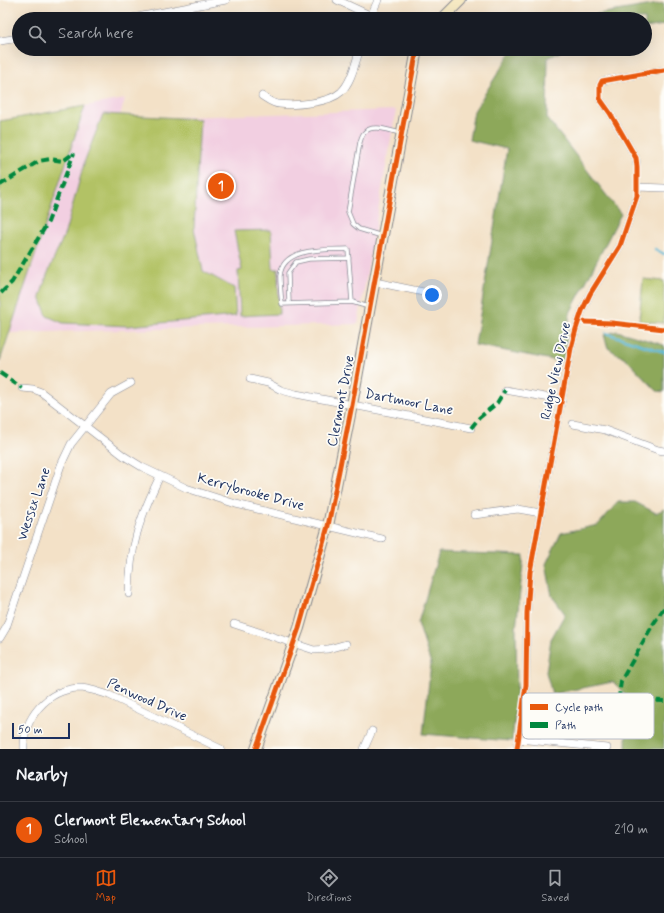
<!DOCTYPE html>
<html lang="en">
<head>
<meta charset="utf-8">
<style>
	:root { --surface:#171b24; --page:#20242c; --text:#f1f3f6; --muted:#9ea1a6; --line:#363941; --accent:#ea580c }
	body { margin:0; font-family:Mynerve,sans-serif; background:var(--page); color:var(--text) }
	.scale { position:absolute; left:12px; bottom:10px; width:58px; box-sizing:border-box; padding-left:4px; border:2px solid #1b2f5e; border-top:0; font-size:11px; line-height:14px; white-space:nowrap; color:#1b2f5e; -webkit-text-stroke:3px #fdfcf7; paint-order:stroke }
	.you { position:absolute; left:432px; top:295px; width:14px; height:14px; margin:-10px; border:3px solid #fff; border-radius:50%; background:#1a73e8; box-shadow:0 0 0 6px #1a73e833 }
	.badge { display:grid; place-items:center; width:26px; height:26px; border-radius:50%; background:var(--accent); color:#fff; font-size:13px; font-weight:700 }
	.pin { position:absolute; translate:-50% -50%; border:2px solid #fff; box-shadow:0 1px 4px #0006 }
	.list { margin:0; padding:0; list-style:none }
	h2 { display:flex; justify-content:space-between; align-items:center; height:52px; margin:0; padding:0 16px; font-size:17px }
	h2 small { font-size:13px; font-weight:400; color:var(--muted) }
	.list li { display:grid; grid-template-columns:26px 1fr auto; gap:12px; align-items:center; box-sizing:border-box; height:56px; padding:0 16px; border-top:1px solid var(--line) }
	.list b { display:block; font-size:15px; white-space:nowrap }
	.list p { margin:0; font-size:13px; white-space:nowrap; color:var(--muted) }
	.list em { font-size:13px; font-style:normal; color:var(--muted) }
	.icon { flex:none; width:22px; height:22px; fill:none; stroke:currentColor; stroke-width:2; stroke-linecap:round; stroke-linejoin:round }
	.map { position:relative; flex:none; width:664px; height:749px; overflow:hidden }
	.search { position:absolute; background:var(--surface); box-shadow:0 4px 16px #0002; left:12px; right:12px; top:12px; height:44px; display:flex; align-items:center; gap:10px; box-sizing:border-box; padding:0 14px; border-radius:22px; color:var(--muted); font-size:15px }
	.sheet { height:108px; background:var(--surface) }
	nav { display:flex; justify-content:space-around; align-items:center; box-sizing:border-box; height:56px; border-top:1px solid var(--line); background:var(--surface); font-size:11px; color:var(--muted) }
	nav a { display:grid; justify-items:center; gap:2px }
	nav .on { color:var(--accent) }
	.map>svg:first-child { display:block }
	.built { fill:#f2cfe1 }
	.green { fill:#b2c265; stroke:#667862 }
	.forest { fill:#8da85a; stroke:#546c5c }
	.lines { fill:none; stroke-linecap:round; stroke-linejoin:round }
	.stream { stroke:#59b8d7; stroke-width:2.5 }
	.lane-casing { stroke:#878892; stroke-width:5 }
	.street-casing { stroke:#878892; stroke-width:8 }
	.secondary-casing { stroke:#878892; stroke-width:12 }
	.lane { stroke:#fff; stroke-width:3.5 }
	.street { stroke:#fff; stroke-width:7 }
	.secondary { stroke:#f6e9c3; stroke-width:10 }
	.quiet { stroke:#00873e; stroke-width:4; stroke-dasharray:8 4; stroke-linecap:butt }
	.cycleway-casing { stroke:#fdfcf7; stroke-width:8 }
	.cycleway { stroke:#e8590c; stroke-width:5 }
	.labels { text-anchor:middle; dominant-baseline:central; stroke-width:3.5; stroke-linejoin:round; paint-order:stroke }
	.street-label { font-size:14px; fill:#1b2f5e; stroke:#fdfcf7 }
	.key { fill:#fdfcf7; stroke:#b9bec9; stroke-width:1 }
	.key-label { font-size:11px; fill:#1b2f5e }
</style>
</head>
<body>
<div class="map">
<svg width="664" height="749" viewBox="0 0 664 749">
	<rect width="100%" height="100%" fill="#fdfcf7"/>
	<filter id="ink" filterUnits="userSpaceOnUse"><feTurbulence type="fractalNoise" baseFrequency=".025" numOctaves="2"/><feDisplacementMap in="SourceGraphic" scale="8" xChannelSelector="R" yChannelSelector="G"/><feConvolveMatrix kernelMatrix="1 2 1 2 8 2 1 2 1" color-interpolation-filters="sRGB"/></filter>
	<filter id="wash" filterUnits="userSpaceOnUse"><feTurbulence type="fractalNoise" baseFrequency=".012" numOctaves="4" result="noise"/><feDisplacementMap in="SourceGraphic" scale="16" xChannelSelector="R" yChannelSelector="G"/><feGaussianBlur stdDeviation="0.9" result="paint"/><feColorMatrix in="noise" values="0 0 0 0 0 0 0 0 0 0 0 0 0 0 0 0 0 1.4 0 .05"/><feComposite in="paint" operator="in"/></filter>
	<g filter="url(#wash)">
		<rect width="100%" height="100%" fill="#f3e1c7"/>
		<path class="built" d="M 125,99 L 119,119 L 396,110 L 358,324 L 9,333 L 85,106 Z"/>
		<path class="green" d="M 85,106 L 0,361 L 0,121 Z
			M 103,114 L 200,119 L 194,228 L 203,271 L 234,288 L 236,316 L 128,326 L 63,323 L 47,316 L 40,297 L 47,275 L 65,233 L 85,160 Z
			M 271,230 L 273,269 L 278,269 L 279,314 L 240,316 L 238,271 L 242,270 L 234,231 Z
			M 643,279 L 664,281 L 664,323 L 639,321 Z"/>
		<path class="forest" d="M 664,3 L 664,25 L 645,28 L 645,19 L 568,19 Z
			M 513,49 L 565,49 L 548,58 L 547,118 L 621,214 L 570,313 L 563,362 L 475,345 L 507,149 L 469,140 L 474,111 Z
			M 617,331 L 664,345 L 664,392 L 657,391 L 628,361 L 608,348 L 604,335 Z
			M 618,502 L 635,502 L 656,513 L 664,509 L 664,749 L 626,749 C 627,730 624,712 625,694 L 613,682 L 552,694 L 546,672 L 551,639 L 565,614 L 552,596 L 546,564 L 561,533 L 598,525 Z
			M 439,552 L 524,555 L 516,629 L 517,696 L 512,741 L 423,734 L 431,664 L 418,623 Z"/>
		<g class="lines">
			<path class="stream" d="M 655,249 L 664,254
				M 606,333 L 664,352"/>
		</g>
	</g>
	<g filter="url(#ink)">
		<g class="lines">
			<g class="lane-casing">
				<path id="lane" d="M 382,236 L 359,229 L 353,224 L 348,212 L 360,142 C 361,139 362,135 364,133 C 372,123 390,131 400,133
					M 352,302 L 282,304 C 281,295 280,285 280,276 C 282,246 328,250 348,249 L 352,302 L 369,307
					M 289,303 L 288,273 L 296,262 L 309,259 L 349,258"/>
			</g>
			<g class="street-casing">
				<path id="street" d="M 337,0 L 378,19
					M 370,18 L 378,0
					M 127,19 L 226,0
					M 0,41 L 19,38
					M 262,96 C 267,99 273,104 279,104 C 295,106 329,103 341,92 C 352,81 355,63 360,49
					M 637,187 L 664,188
					M 375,282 L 433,294
					M 250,379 L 268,383 L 281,390 L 296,394 L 471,428
					M 22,388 L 33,389 L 41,392 L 124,456 L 142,467 L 186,488 L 236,504 L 382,539
					M 505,390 L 562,400
					M 573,424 L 605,430 L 658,450 L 664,451
					M 474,515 L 518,509 L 541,513
					M 129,594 C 130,546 139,519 160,476
					M 234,624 L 314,650 L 328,649 L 346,644
					M 0,638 L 6,628 L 61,465 L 71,444 L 111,394 L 131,383
					M 518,739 L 607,748
					M 24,749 C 23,718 47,690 78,688 C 89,688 99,692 109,695 L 221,749
					M 364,749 L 372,731
					M 517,749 L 526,685 L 527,613 L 530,572 L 571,348 L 576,329 L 582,311 L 590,294 L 620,246 L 637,196 L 637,167 L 636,158 L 610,113 L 600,99 L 600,85 L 602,81 L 664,70"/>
			</g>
			<g class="secondary-casing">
				<path id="secondary" d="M 442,19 L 461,0
					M 256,749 L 299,628 L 328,526 L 352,405 L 417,49"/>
			</g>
			<use href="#lane" class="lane"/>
			<use href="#street" class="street"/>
			<use href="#secondary" class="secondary"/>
			<path class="quiet" d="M 0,185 L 39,161 L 50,159 L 63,161 L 74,153
				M 1,293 L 12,282 L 48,222 L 74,153
				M 0,373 L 22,388
				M 471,428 L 479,418 L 497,403 L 505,390
				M 664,608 L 652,626 L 621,681 L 618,705 L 621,717 L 629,717 L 629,710 L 639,700 L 664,701"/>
			<g class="cycleway-casing">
				<path id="cycleway" d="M 585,322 L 612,323 L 664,329
					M 256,749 L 299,628 L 328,526 L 352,405 L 417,49
					M 517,749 L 526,685 L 527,613 L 530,572 L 571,348 L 576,329 L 582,311 L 590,294 L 620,246 L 637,196 L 637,167 L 636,158 L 610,113 L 600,99 L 600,85 L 602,81 L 664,70"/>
			</g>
			<use href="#cycleway" class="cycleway"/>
		</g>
	</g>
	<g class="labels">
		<g class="street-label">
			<text transform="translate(556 371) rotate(-78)">Ridge View Drive</text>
			<text transform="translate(341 401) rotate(-79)">Clermont Drive</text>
			<text transform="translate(409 402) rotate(11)">Dartmoor Lane</text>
			<text transform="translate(251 492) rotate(15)">Kerrybrooke Drive</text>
			<text transform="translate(34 504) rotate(-71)">Wessex Lane</text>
			<text transform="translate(147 700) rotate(24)">Penwood Drive</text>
		</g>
	</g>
	<rect x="522" y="693" width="132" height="46" rx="6" class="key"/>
	<rect x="530" y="704" width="18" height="6" fill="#e8590c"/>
	<rect x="530" y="722" width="18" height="6" fill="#00873e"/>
	<g class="key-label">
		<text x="555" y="711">Cycle path</text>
		<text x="555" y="729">Path</text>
	</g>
</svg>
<div class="scale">50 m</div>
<div class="you"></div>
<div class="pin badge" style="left:221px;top:186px">1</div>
<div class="search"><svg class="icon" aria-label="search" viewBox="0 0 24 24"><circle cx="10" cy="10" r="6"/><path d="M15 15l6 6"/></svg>Search here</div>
</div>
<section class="sheet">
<h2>Nearby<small></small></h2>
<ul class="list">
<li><span class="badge">1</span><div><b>Clermont Elementary School</b><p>School</p></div><em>210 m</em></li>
</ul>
</section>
<nav>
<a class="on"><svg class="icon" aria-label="map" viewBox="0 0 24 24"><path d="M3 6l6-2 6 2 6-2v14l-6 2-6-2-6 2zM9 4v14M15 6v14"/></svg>Map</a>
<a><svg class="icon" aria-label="directions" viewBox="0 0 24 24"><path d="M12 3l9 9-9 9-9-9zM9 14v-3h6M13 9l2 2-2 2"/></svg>Directions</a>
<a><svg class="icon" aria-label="saved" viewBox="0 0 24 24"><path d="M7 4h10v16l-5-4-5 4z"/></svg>Saved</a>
</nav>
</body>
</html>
